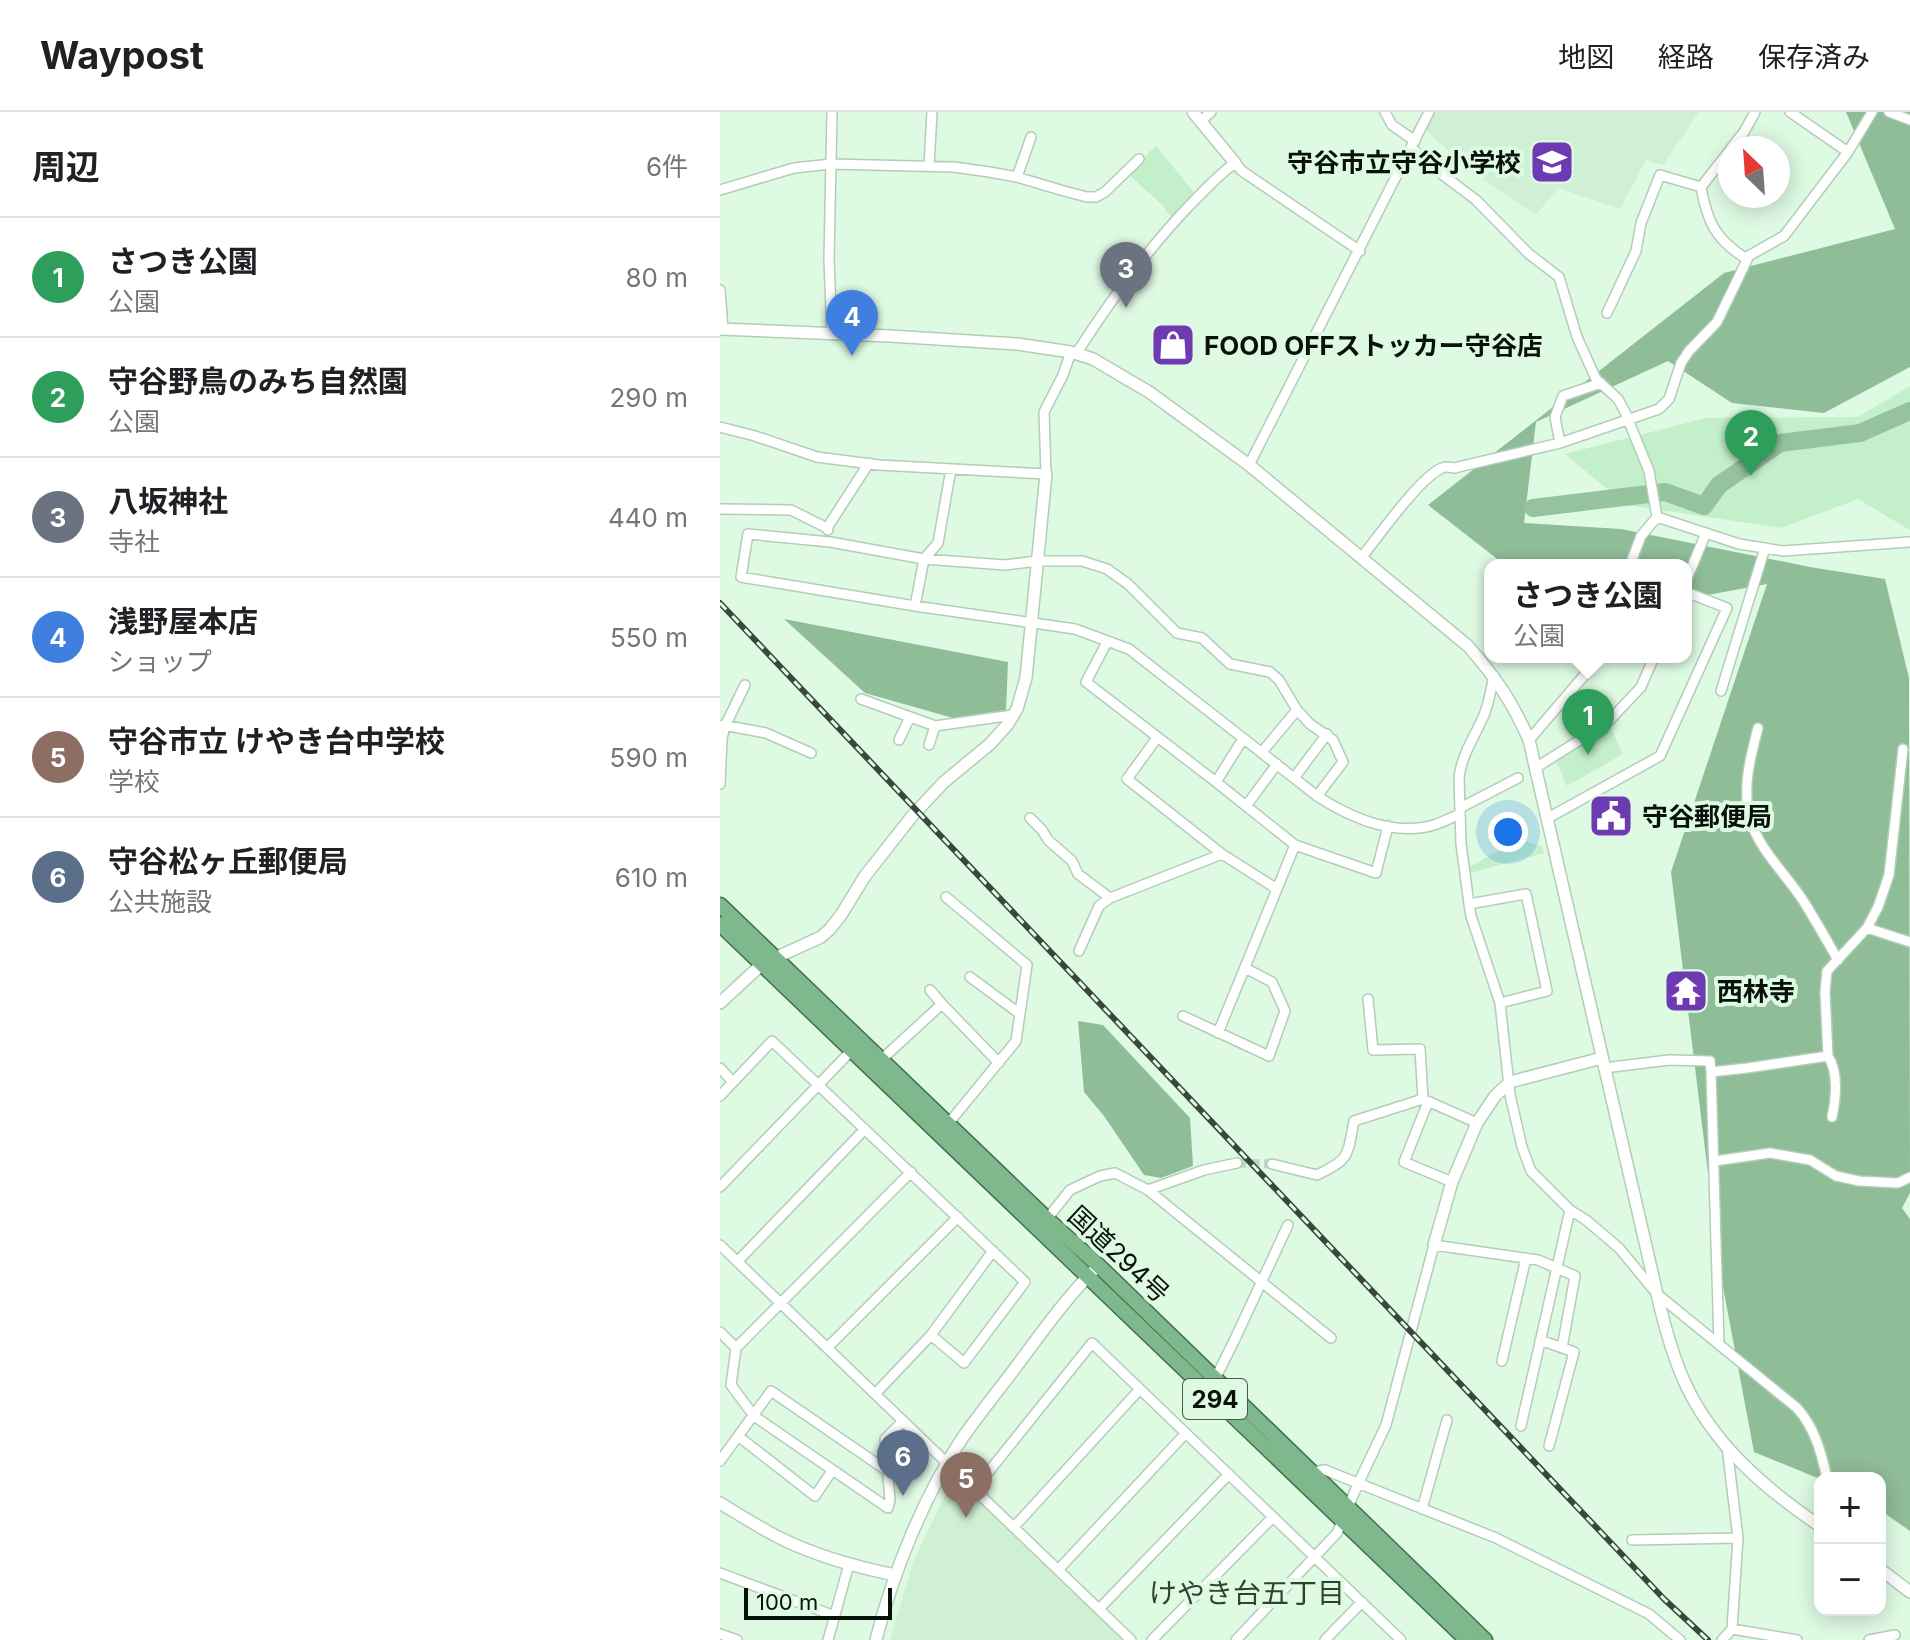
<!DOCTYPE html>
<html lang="ja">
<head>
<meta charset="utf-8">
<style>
	:root { --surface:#fff; --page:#f2f2f2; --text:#202124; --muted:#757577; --line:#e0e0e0; --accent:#111827 }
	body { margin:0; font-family:Inter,"Noto Sans JP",sans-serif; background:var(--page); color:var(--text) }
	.controls { position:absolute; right:24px; bottom:24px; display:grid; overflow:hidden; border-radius:16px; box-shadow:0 4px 20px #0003 }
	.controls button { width:72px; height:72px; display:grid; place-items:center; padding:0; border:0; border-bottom:2px solid var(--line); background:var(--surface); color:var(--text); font:40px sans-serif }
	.compass { position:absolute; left:998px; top:24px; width:72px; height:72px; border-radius:50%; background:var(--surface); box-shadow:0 4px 20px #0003; rotate:335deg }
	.scale { position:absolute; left:24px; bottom:20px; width:148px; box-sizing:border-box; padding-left:8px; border:4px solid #08110a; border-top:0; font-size:22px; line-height:28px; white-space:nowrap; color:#08110a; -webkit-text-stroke:6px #defae3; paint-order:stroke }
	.you { position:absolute; left:788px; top:720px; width:28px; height:28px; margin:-20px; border:6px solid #fff; border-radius:50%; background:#1a73e8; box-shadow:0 0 0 12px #1a73e833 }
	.badge { display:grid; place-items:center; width:52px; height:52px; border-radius:50%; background:var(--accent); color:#fff; font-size:26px; font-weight:700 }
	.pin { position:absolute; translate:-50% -66px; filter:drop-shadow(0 2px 4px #0008) }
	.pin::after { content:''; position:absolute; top:42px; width:28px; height:24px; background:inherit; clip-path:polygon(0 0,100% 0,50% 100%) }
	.popup { position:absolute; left:764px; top:447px; width:208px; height:104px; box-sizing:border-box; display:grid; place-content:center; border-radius:16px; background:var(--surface); filter:drop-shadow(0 2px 6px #0005); font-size:26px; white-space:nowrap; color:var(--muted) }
	.popup b { font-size:30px; color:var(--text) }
	.popup::after { content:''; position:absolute; left:50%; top:100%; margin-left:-16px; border:16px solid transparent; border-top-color:var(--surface) }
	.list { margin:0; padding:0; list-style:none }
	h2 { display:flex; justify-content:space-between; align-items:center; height:104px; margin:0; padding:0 32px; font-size:34px }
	h2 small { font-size:26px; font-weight:400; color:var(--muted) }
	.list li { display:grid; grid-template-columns:52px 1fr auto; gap:24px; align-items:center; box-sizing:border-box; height:120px; padding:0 32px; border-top:2px solid var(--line) }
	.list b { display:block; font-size:30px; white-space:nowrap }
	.list p { margin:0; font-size:26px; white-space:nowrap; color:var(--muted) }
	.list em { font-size:26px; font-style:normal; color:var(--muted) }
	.map { position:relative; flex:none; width:1190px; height:1528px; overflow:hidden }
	header { display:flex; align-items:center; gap:48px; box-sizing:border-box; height:112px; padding:0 40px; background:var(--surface); border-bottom:2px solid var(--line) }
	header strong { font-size:38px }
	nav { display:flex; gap:44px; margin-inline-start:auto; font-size:28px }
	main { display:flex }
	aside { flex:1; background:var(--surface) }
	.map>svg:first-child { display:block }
	.built { fill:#cff0d4 }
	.green { fill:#c3efcb }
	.forest { fill:#8fbd97 }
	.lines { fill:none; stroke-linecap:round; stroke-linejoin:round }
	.river { stroke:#95c39d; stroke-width:18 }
	.minor-tunnel { stroke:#bed7c2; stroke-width:9; stroke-dasharray:9 4.5; stroke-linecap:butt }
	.minor-casing { stroke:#b3cdb7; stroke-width:12 }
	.tertiary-casing { stroke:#b3cdb7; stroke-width:14 }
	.trunk-casing { stroke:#41724c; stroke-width:17 }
	.minor { stroke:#fff; stroke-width:9 }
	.tertiary { stroke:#fff; stroke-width:11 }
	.trunk { stroke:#7fb88c; stroke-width:14 }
	.rail-casing { stroke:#3a473c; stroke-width:6 }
	.rail { stroke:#defae3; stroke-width:3; stroke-dasharray:9; stroke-linecap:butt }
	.labels { text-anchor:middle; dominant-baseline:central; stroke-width:8; stroke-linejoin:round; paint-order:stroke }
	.shield { fill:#defae3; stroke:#48574b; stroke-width:2 }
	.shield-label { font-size:24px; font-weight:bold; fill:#08110a }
	.poi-label { font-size:26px; font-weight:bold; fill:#08110a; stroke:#defae3; text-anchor:start }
	.street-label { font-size:26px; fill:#08110a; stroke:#defae3 }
	.neighbourhood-label { font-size:28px; fill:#2c4330; stroke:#defae3 }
</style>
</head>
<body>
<header>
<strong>Waypost</strong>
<nav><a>地図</a><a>経路</a><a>保存済み</a></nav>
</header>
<main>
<aside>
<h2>周辺<small>6件</small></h2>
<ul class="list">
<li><span class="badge" style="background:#2e9e5b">1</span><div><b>さつき公園</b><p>公園</p></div><em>80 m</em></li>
<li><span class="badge" style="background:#2e9e5b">2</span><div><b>守谷野鳥のみち自然園</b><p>公園</p></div><em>290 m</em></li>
<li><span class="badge" style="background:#6b7280">3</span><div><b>八坂神社</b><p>寺社</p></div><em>440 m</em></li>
<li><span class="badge" style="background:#3f7fe0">4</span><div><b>浅野屋本店</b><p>ショップ</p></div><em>550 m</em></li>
<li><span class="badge" style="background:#8d6e63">5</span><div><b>守谷市立 けやき台中学校</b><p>学校</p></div><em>590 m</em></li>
<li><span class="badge" style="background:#5c6f8a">6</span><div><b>守谷松ヶ丘郵便局</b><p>公共施設</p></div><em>610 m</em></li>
</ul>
</aside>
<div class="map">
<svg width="1190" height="1528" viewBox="0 0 1190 1528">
	<rect width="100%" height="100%" fill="#defae3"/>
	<path class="built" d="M 715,0 L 979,0 L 943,53 L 926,48 L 900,97 L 838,76 L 816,103 L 749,58 L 706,18 Z
		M 234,1365 L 406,1528 L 170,1528 L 194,1447 Z"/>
	<path class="green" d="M 436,34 L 475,82 L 452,106 L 441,92 L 407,61 Z
		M 1190,274 L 1190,418 L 1138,387 L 1061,416 L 907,393 L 845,342 L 986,306 L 1138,305 Z
		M 888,610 L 903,642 L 847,674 L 834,644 Z
		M 799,728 L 822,734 L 824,741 L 750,761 L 749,755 Z"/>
	<path class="forest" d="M 1126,0 L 1190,0 L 1190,255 L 1104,301 L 1012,291 L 948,249 L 816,310 L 804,411 L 901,417 L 1090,455 L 1165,467 L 1189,566 L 1190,1081 L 1182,1096 L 1190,1107 L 1190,1419 L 1160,1398 L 1160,1366 L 1100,1367 L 1034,1340 L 1000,1159 L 951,760 L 1047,472 L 966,487 L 966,453 L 785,453 L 708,393 L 1004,161 L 1175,117 Z
		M 64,507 L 288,550 L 286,598 L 233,606 L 145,581 Z
		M 358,909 L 383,913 L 470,1006 L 473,1054 L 441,1066 L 424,1063 L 384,1004 L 364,980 Z"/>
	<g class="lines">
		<path class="river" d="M 813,396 L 945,380 L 984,394 L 999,373 L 1060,331 L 1140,321 L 1190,299"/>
		<path class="minor-tunnel" d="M 517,1051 L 552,1052"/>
		<g class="minor-casing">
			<path id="minor" d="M 665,0 L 672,13 L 695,29
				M 1070,0 L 1128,40
				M 1169,0 L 1190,8
				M 481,9 L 491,0
				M 692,36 L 711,54 L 756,88 L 809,142 L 839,165 L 857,225 L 876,267 L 898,287 L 905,300 L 929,359 L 937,405 L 1019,432 L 1063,439 L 1190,430
				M 1011,36 L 1024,20 L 1035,0
				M 1010,38 L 981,75 C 987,109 995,127 1025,146 L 1064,124 L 1128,40 L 1152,0
				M 209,54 L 212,0
				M 297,65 L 311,25
				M 0,78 L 74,56 L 111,52 L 234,55 L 269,60 L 297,65 L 344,79 L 367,85 L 376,85 L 385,80 L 419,47
				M 0,178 L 3,217
				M 887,201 L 916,139 L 921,111 L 940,63 L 981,75
				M 112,222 L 109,148 L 112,0
				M 356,242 C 390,189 426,139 469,94 C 484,79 498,63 515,51 L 522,59 L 640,139
				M 0,315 L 35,324 L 97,345 L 159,353 L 326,362 L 324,300 L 343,263 L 351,240
				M 840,331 L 835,305 L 843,284 L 881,271
				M 529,353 L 709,0
				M 0,397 L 71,398 L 107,416
				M 108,418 L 107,416 L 149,351
				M 641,446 C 658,425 700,365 722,356 C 727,354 729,355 734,356 L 840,331 L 939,297 L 949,287 L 961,251 L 969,239 L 997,210 L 1028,146
				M 910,453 L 921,424 L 937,405
				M 966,469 L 986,421
				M 195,494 L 204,447 L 218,431 L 231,357
				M 387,530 L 366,570 L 496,670
				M 774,564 C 771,577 769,591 764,603 C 755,624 742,642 739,665 L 741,732 L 749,792 L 751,804 L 780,891 L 790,983 L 802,1035 L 811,1059 L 850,1098 L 866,1108 L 899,1136 L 937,1182 L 1077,1296 C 1095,1316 1101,1340 1107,1366
				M 1001,579 L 1045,436
				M 141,587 L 215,614 L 293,603
				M 577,598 L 590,612 L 613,628 L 623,650 L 597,684
				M 3,613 L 46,621 L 91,641
				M 1038,616 C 1030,646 1022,677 1030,707 C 1039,738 1067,763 1084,790 C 1096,809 1107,829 1118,848
				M 437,626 L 407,667 L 502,742 L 557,777
				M 523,627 L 496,670 L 575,733 L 656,761 L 668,714
				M 179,628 L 190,605
				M 809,628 L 880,545
				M 209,633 L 215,614
				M 542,640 L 577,598 L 559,568 L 550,560 L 510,552 L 482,526 L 457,521 L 408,472 L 387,457 L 362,449 L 317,449 L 285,453 L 204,447 L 110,430 L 28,422 L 21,465 L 195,494 L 355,517 L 409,537 L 597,684 C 631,706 675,726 717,712 C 725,709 733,705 740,702
				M 817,655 L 888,610 L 921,575 L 934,545
				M 574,666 L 607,622
				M 0,672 L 2,626 L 5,614 L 25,573
				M 526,694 L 557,652
				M 740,696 L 798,666
				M 310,706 L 322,718 L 328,728 L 352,749 L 358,762 L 390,786
				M 828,706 L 940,644 L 1007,496 L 966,480
				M 226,785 L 307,853 L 296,929 L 228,1012
				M 749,792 L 806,782 L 827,879 L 780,891
				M 1147,816 L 1190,830
				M 359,839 L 379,794 L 390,786 L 502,742
				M 250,865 L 300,902
				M 210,878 L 222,892
				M 648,887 L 653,938 L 700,937 L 703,987 L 757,1011
				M 463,904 L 549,944 L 565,899 L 552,870 L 525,856
				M 498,921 L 575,733
				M 1108,944 C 1119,961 1116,986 1112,1005
				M 161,948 L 222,892 L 279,951
				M 0,956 L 13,970
				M 884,956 L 949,948 L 990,949 L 991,960 L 1027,956 L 1108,944 L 1105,880 L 1107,859 L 1147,816 L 1158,795 L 1169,763 L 1183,637
				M 991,960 L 999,1232
				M 0,984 L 52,929 L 305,1170 L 244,1251 L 211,1223
				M 708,990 L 684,1050 L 732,1070
				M 995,1049 L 1050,1041 L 1090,1048 L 1116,1064 L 1139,1069 L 1178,1071 L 1190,1065
				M 552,1052 L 597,1063 C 630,1047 627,1045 634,1009 L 703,987
				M 0,1075 L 131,939
				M 428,1078 L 484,1058 L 517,1051
				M 327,1107 L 350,1078 L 380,1064 L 395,1061 L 428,1078 L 611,1226
				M 0,1133 L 411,1528
				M 17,1150 L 145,1017
				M 0,1220 L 16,1236
				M 820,1228 L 854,1240 L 829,1334
				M 107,1236 L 238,1105
				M 782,1249 L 806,1146
				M 485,1278 L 495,1267 L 514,1229 L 568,1113
				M 155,1282 L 211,1223 L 273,1139
				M 183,1309 L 165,1327 L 170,1388 L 168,1396 L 34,1304 L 11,1273 L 16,1236 L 191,1060
				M 801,1314 L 850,1098
				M 18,1324 L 95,1384 L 112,1359
				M 1007,1335 L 1018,1426 L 1012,1517
				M 0,1349 L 51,1279 L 169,1360
				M 591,1360 L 605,1358 L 776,1426 L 929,1502 L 960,1528
				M 254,1378 L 372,1231 L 681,1528
				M 702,1397 L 727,1308
				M 294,1415 L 420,1277
				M 912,1428 L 1018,1426
				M 338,1458 L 466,1321
				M 0,1461 L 115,1504
				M 379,1497 L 509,1362
				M 0,1522 L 17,1528
				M 108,1528 L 129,1452
				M 432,1528 L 553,1405
				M 516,1528 L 617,1421 L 638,1372 L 666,1313 L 714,1133 L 818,1148 L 855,1164 L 842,1236
				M 605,1528 L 642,1490
				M 1002,1528 L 1012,1517 L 1077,1528
				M 1149,1528 L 1175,1523"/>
		</g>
		<g class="tertiary-casing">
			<path id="tertiary" d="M 473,0 L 515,51
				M 0,217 L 170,224 L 297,232 L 351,240 L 373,247 L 429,280 L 529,353 L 748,534 C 776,566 792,589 809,628 L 937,1182 C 944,1212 952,1243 965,1271 C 993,1332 1045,1377 1100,1414
				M 0,891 L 42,852 L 101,825 L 110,817 L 121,803 L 145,764 L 193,703 L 224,670 L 270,632 L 288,612 L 297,597 L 306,566 L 326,362
				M 714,1133 L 732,1070 L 757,1011 L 775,984 L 790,970 L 882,946
				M 0,1391 C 20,1403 40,1416 60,1426 C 96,1444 136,1455 175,1463
				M 1160,1457 L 1190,1480
				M 156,1528 C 173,1460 204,1384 243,1325 C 261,1300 280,1276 299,1251 C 322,1220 345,1188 372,1160"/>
		</g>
		<g class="trunk-casing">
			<path id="trunk" d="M 0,793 L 327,1107 L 379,1154 L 765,1528
				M 0,812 L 747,1528"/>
		</g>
		<use href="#minor" class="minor"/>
		<use href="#tertiary" class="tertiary"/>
		<use href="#trunk" class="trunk"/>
		<g class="rail-casing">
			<path id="rail" d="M 0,491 L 893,1433 L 944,1487 L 988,1528"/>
		</g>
		<use href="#rail" class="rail"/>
	</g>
	<defs>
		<g id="school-square" transform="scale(2.3)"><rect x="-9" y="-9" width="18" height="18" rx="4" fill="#6e3ab1" stroke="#defae3"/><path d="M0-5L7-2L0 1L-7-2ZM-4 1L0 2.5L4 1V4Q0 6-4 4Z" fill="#fff"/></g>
		<g id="shop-square" transform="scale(2.3)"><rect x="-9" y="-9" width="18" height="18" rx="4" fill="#6e3ab1" stroke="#defae3"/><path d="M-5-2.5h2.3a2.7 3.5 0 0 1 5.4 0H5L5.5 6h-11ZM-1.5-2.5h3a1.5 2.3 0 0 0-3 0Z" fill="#fff"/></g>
		<g id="civic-square" transform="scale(2.3)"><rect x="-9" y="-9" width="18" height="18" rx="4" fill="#6e3ab1" stroke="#defae3"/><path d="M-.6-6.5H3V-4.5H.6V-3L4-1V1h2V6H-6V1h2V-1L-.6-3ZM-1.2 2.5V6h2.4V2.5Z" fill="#fff"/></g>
		<g id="temple-square" transform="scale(2.3)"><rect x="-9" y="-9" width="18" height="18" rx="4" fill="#6e3ab1" stroke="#defae3"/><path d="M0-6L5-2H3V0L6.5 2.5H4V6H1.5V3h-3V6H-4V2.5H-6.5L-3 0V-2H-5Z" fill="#fff"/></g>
	</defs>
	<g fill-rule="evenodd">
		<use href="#school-square" x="832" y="50"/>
		<use href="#shop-square" x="453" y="233"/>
		<use href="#civic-square" x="891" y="704"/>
		<use href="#temple-square" x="966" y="879"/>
	</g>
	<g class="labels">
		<rect class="shield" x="463" y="1267" width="64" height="40" rx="6"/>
		<g class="shield-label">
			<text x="495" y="1287">294</text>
		</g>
		<g class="poi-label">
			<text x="801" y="50" text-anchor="end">守谷市立守谷小学校</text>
			<text x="484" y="233">FOOD OFFストッカー守谷店</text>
			<text x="922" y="704">守谷郵便局</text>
			<text x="997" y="879">西林寺</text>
		</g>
		<g class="street-label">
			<text transform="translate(399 1142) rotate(43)">国道294号</text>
		</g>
		<g class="neighbourhood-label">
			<text x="527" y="1481">けやき台五丁目</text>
		</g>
	</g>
</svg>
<div class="controls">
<button>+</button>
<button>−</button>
</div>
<svg class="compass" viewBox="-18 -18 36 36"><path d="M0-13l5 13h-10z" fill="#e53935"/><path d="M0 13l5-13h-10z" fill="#757577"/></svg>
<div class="scale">100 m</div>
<div class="you"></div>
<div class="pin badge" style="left:868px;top:643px;background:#2e9e5b">1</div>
<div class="popup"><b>さつき公園</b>公園</div>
<div class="pin badge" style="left:1031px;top:364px;background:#2e9e5b">2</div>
<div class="pin badge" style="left:406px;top:196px;background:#6b7280">3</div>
<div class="pin badge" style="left:132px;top:244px;background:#3f7fe0">4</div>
<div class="pin badge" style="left:246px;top:1406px;background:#8d6e63">5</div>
<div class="pin badge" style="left:183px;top:1384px;background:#5c6f8a">6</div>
</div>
</main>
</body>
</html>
